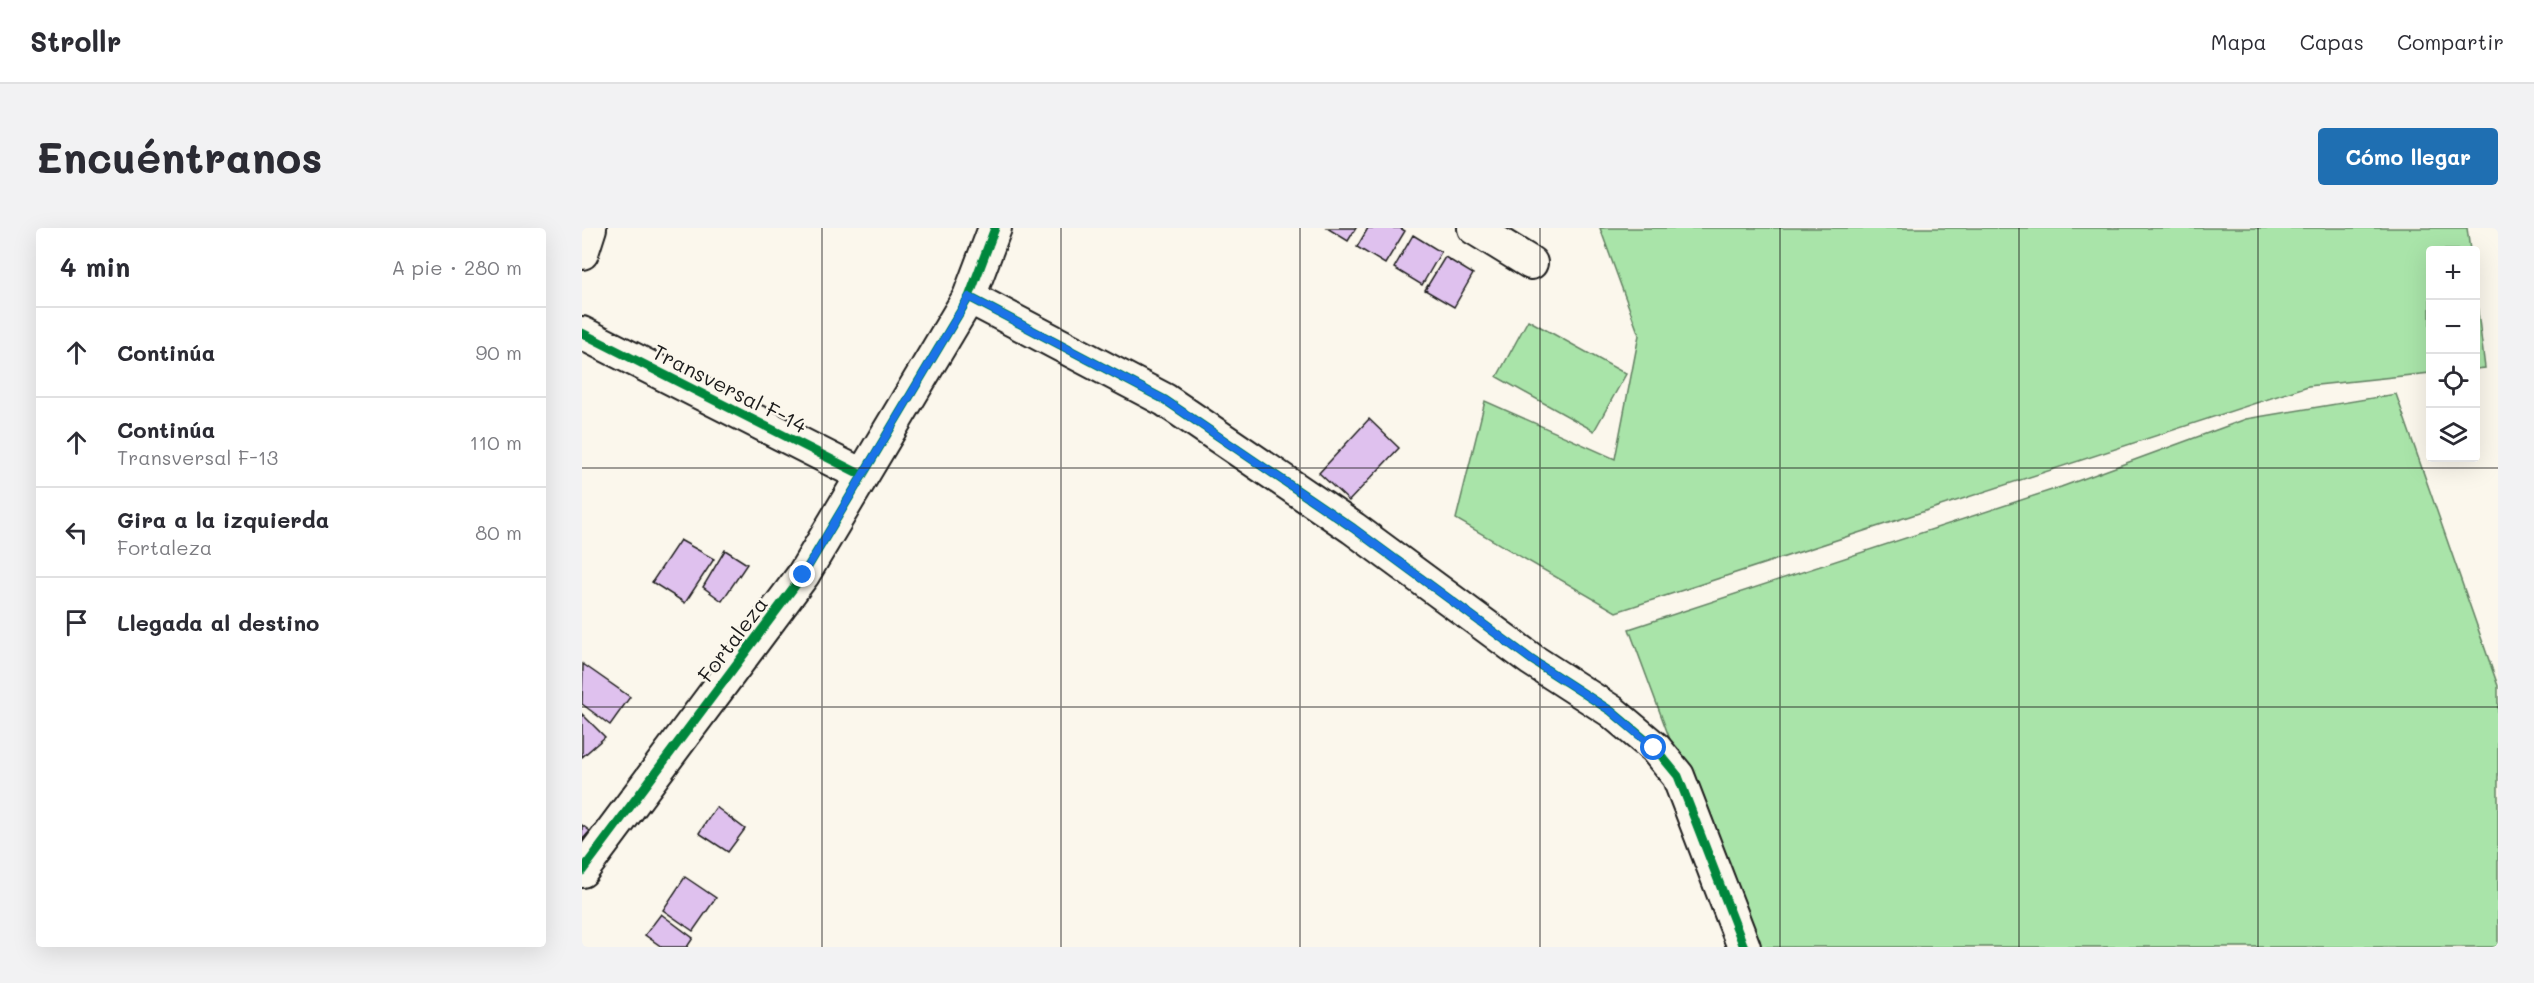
<!DOCTYPE html>
<html lang="es">
<head>
<meta charset="utf-8">
<style>
	:root { --surface:#fff; --page:#f2f2f3; --text:#2b2b33; --muted:#7c7c81; --line:#e1e1e2; --accent:#1f6fb2 }
	body { margin:0; font-family:Mali,sans-serif; background:var(--page); color:var(--text) }
	.controls { position:absolute; right:18px; top:18px; display:grid; overflow:hidden; border-radius:6px; box-shadow:0 6px 24px #0002 }
	.controls button { width:54px; height:54px; display:grid; place-items:center; padding:0; border:0; border-bottom:2px solid var(--line); background:var(--surface); color:var(--text); font:30px sans-serif }
	.stop { position:absolute; width:18px; height:18px; margin:-14px; border:4px solid #1a73e8; border-radius:50%; background:#fff }
	.stop.end { background:#1a73e8; border-color:#fff; box-shadow:0 2px 6px #0008 }
	.list { margin:0; padding:0; list-style:none }
	h2 { display:flex; justify-content:space-between; align-items:center; height:78px; margin:0; padding:0 24px; font-size:26px }
	h2 small { font-size:20px; font-weight:400; color:var(--muted) }
	.list li { display:grid; grid-template-columns:39px 1fr auto; gap:18px; align-items:center; box-sizing:border-box; height:90px; padding:0 24px; border-top:2px solid var(--line) }
	.list b { display:block; font-size:22px; white-space:nowrap }
	.list p { margin:0; font-size:20px; white-space:nowrap; color:var(--muted) }
	.list em { font-size:20px; font-style:normal; color:var(--muted) }
	.icon { flex:none; width:33px; height:33px; fill:none; stroke:currentColor; stroke-width:2; stroke-linecap:round; stroke-linejoin:round }
	.map { position:relative; flex:none; width:1916px; height:719px; overflow:hidden; border-radius:6px }
	header { display:flex; align-items:center; gap:36px; box-sizing:border-box; height:84px; padding:0 30px; background:var(--surface); border-bottom:2px solid var(--line) }
	header strong { font-size:28px }
	nav { display:flex; gap:33px; margin-inline-start:auto; font-size:21px }
	.intro { display:flex; align-items:center; justify-content:space-between; box-sizing:border-box; height:144px; padding:0 36px }
	h1 { margin:0; font-size:42px }
	.button { padding:15px 27px; border-radius:6px; background:var(--accent); color:#fff; font-size:21px; font-weight:700 }
	main { display:flex; gap:36px; padding:0 36px }
	aside { flex:1; background:var(--surface); border-radius:6px; box-shadow:0 6px 24px #0002 }
	.map>svg:first-child { display:block }
	.green { fill:#a9e4a9; stroke:#628062; stroke-width:1.5 }
	.building { fill:#dfc1ee; stroke:#1c1c1c; stroke-width:1.5 }
	.lines { fill:none; stroke-linecap:round; stroke-linejoin:round }
	.minor-casing { stroke:#1c1c1c; stroke-width:36 }
	.minor { stroke:#fbf7ec; stroke-width:32 }
	.cycleway-casing { stroke:#fbf7ec; stroke-width:13 }
	.cycleway { stroke:#00873e; stroke-width:9 }
	.route { stroke:#1a73e8; stroke-width:8 }
	.grid { fill:none; stroke:#1c1c1c; stroke-width:1.5; stroke-opacity:0.55 }
	.labels { text-anchor:middle; dominant-baseline:central; stroke-width:5; stroke-linejoin:round; paint-order:stroke }
	.street-label { font-size:21px; fill:#1c1c1c; stroke:#fbf7ec }
</style>
</head>
<body>
<header>
<strong>Strollr</strong>
<nav><a>Mapa</a><a>Capas</a><a>Compartir</a></nav>
</header>
<div class="intro"><h1>Encuéntranos</h1><a class="button">Cómo llegar</a></div>
<main>
<aside>
<h2>4 min<small>A pie · 280 m</small></h2>
<ul class="list">
<li><svg class="icon" aria-label="ahead" viewBox="0 0 24 24"><path d="M12 20V5M6 11l6-6 6 6"/></svg><div><b>Continúa</b></div><em>90 m</em></li>
<li><svg class="icon" aria-label="ahead" viewBox="0 0 24 24"><path d="M12 20V5M6 11l6-6 6 6"/></svg><div><b>Continúa</b><p>Transversal F-13</p></div><em>110 m</em></li>
<li><svg class="icon" aria-label="left" viewBox="0 0 24 24"><path d="M17 20v-9H6M10 6l-5 5 5 5"/></svg><div><b>Gira a la izquierda</b><p>Fortaleza</p></div><em>80 m</em></li>
<li><svg class="icon" aria-label="arrive" viewBox="0 0 24 24"><path d="M6 21V4h12l-3 4 3 4H6"/></svg><div><b>Llegada al destino</b></div></li>
</ul>
</aside>
<div class="map">
<svg width="1916" height="719" viewBox="0 0 1916 719">
	<rect width="100%" height="100%" fill="#fbf7ec"/>
	<filter id="ink" filterUnits="userSpaceOnUse"><feTurbulence type="fractalNoise" baseFrequency=".0167" numOctaves="2"/><feDisplacementMap in="SourceGraphic" scale="12" xChannelSelector="R" yChannelSelector="G"/><feConvolveMatrix kernelMatrix="1 2 1 2 8 2 1 2 1" color-interpolation-filters="sRGB"/></filter>
	<g filter="url(#ink)">
		<path class="green" d="M 1018,0 L 1885,0 L 1888,22 L 1848,22 L 1848,145 L 1726,158 L 1034,384 L 874,291 L 903,173 L 1033,231 L 1057,107 Z
			M 1894,68 L 1903,140 L 1894,141 Z
			M 946,92 L 1044,146 L 1012,203 L 915,149 Z
			M 1814,166 L 1916,458 L 1916,719 L 1165,719 L 1047,401 L 1479,259 L 1664,191 Z"/>
		<path class="building" d="M 745,0 L 774,0 L 766,13 Z
			M 786,0 L 818,0 L 823,3 L 803,36 L 775,19 Z
			M 831,7 L 859,24 L 840,57 L 812,40 Z
			M 863,29 L 891,46 L 872,79 L 843,62 Z
			M 787,191 L 817,220 L 767,273 L 737,245 Z
			M 98,312 L 132,331 L 103,375 L 70,354 Z
			M 143,322 L 165,336 L 140,373 L 121,359 Z
			M 1,436 L 48,469 L 28,497 L 0,476 Z
			M 0,486 L 23,509 L 0,529 Z
			M 134,579 L 163,601 L 146,624 L 117,605 Z
			M 0,597 L 8,603 L 0,612 Z
			M 103,649 L 134,670 L 111,703 L 81,682 Z
			M 79,686 L 111,710 L 105,719 L 80,719 L 63,707 Z"/>
		<g class="lines">
			<g class="minor-casing">
				<path id="minor" d="M 892,0 L 949,35
					M 0,25 L 8,0
					M 387,69 L 583,172 L 771,300 L 950,432 L 1029,483 L 1073,520 L 1096,548 L 1162,719
					M 0,105 L 280,247
					M 0,643 L 221,347 L 387,69 L 413,0"/>
			</g>
			<use href="#minor" class="minor"/>
			<g class="cycleway-casing">
				<path id="cycleway" d="M 387,69 L 583,172 L 771,300 L 950,432 L 1029,483 L 1073,520 L 1096,548 L 1162,719
					M 0,105 L 280,247
					M 0,643 L 221,347 L 387,69 L 413,0"/>
			</g>
			<use href="#cycleway" class="cycleway"/>
		</g>
	</g>
	<g class="lines" filter="url(#ink)">
		<path class="route" d="M 221,347 L 387,69 L 583,172 L 771,300 L 950,432 L 1029,483 L 1072,520"/>
	</g>
	<path class="grid" d="M 240,0 L 240,719M 479,0 L 479,719M 718,0 L 718,719M 958,0 L 958,719M 1198,0 L 1198,719M 1437,0 L 1437,719M 1676,0 L 1676,719M 0,240 L 1916,240M 0,479 L 1916,479"/>
	<g class="labels">
		<g class="street-label">
			<text transform="translate(148 160) rotate(27)">Transversal F-14</text>
			<text transform="translate(150 411) rotate(-53)">Fortaleza</text>
		</g>
	</g>
</svg>
<div class="controls">
<button>+</button>
<button>−</button>
<button><svg class="icon" aria-label="locate" viewBox="0 0 24 24"><circle cx="12" cy="12" r="6"/><path d="M12 2v4M12 18v4M2 12h4M18 12h4"/></svg></button>
<button><svg class="icon" aria-label="layers" viewBox="0 0 24 24"><path d="M12 4l9 5-9 5-9-5zM3 14l9 5 9-5"/></svg></button>
</div>
<div class="stop" style="left:1072px;top:520px"></div>
<div class="stop end" style="left:221px;top:347px"></div>
</div>
</main>
</body>
</html>
